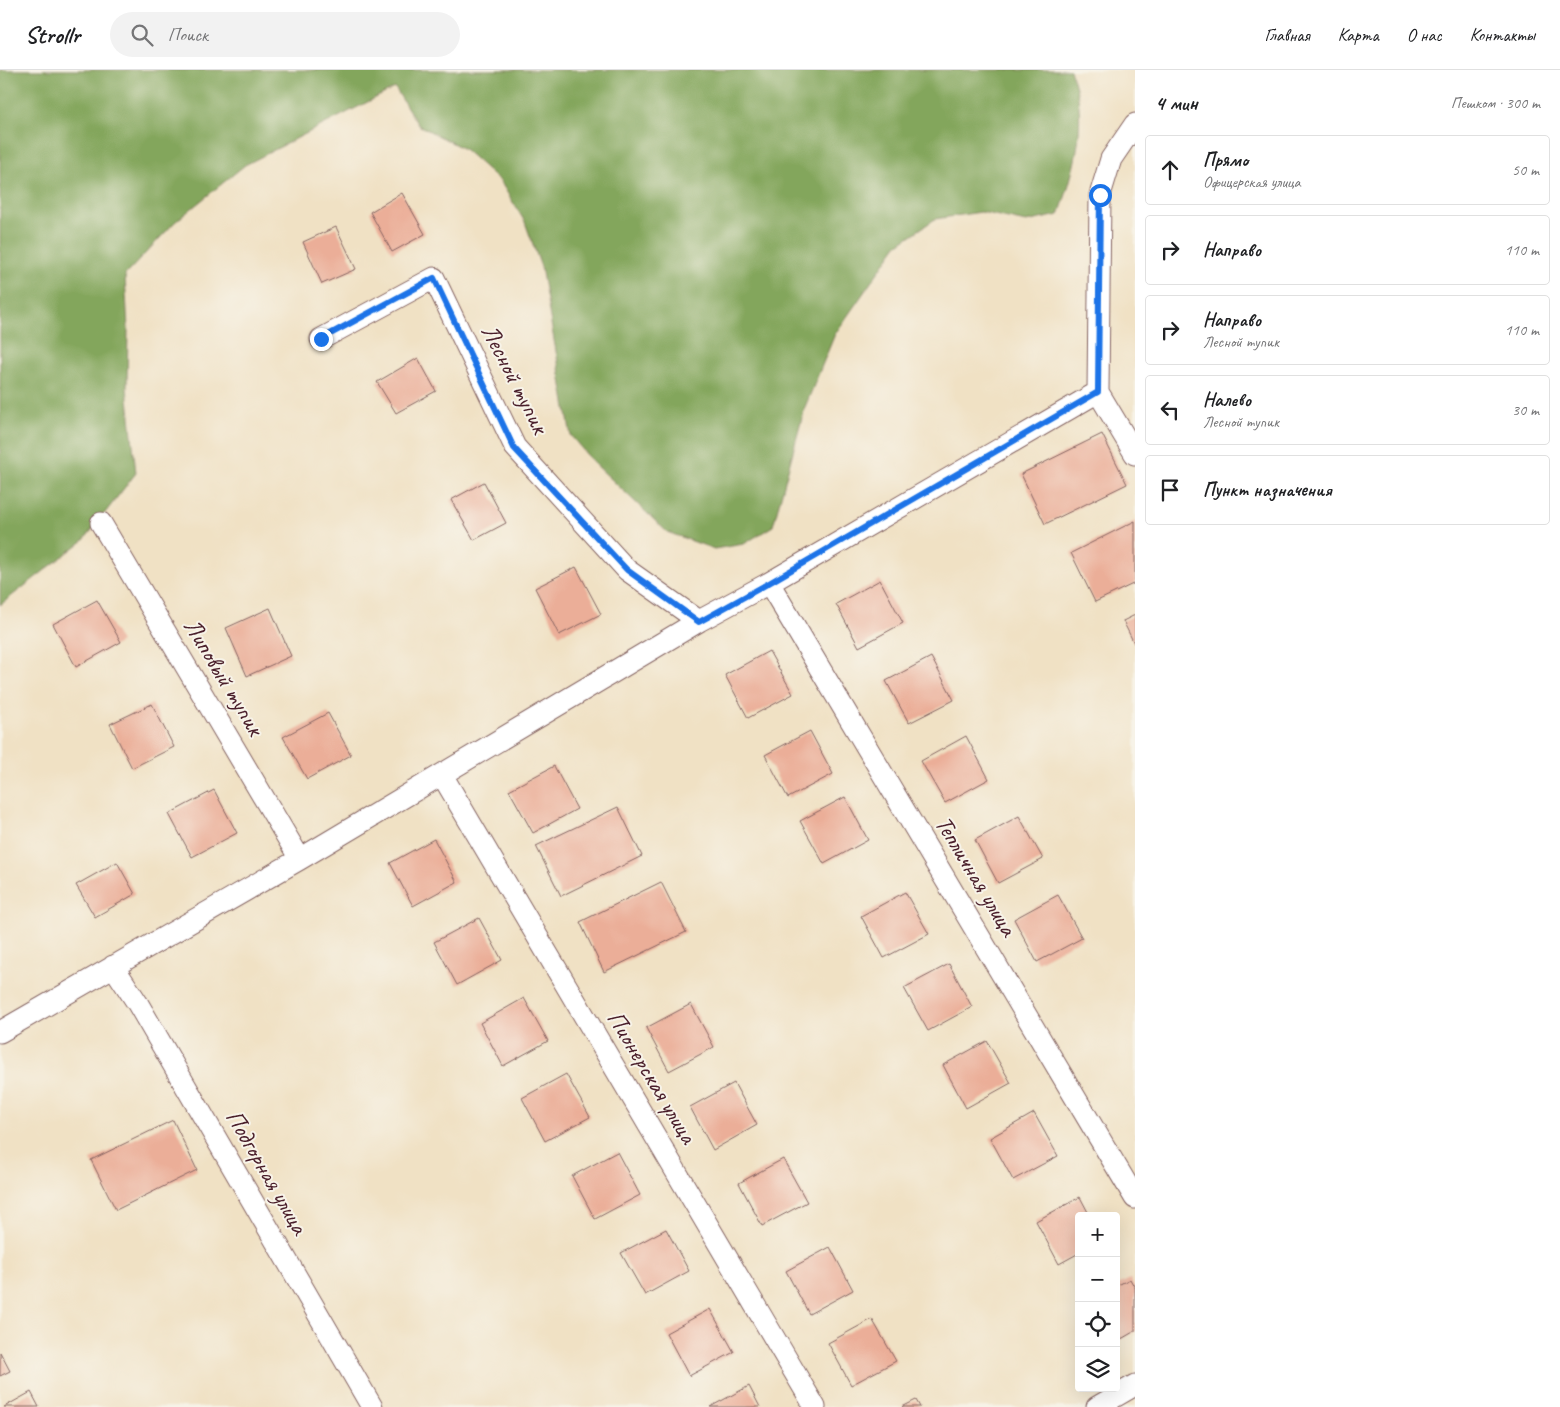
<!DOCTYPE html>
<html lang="ru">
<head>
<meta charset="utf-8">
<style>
	:root { --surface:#fff; --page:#f2f2f2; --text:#202124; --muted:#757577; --line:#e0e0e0 }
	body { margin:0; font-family:Caveat,sans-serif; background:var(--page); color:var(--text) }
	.controls { position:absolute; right:15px; bottom:15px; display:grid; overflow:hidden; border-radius:5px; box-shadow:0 5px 20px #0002 }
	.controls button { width:45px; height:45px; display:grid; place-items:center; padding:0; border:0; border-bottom:1px solid var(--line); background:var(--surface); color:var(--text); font:25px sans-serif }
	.stop { position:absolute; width:15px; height:15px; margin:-11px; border:4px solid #1a73e8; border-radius:50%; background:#fff }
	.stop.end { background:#1a73e8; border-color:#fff; box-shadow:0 1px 5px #0008 }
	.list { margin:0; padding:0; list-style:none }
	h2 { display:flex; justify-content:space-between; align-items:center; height:65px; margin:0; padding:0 20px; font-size:21px }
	h2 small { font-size:16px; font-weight:400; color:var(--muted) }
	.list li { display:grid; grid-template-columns:32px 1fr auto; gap:15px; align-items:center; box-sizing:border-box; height:70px; margin:0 10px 10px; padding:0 10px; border:1px solid var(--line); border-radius:5px }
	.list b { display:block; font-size:19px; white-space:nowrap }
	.list p { margin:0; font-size:16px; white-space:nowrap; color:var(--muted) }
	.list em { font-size:16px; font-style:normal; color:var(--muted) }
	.icon { flex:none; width:28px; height:28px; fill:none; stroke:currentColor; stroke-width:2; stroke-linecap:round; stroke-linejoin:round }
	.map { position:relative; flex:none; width:1135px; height:1337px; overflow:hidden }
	header { display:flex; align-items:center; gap:30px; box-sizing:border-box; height:70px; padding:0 25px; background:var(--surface); border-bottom:1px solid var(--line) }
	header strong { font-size:24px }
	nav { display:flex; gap:28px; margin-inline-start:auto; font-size:18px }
	.search { width:350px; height:45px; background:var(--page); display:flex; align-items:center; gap:12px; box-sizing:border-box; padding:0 18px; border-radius:28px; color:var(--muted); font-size:19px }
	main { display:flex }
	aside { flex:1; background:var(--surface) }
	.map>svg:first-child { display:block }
	.forest { fill:#83a65b; stroke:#666243 }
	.building { fill:#ebae98 }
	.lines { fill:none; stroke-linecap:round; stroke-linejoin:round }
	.street-casing { stroke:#846361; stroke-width:23 }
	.street { stroke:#fff; stroke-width:21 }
	.route { stroke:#1a73e8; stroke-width:6 }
	.labels { text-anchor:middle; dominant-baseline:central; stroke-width:4; stroke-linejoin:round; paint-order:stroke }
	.street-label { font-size:25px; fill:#4a1f2b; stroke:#f7f3e8 }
</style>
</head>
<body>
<header>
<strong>Strollr</strong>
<div class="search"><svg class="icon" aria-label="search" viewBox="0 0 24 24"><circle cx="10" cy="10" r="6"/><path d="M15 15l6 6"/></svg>Поиск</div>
<nav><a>Главная</a><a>Карта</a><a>О нас</a><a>Контакты</a></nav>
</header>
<main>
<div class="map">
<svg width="1135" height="1337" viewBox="0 0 1135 1337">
	<rect width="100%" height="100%" fill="#f7f3e8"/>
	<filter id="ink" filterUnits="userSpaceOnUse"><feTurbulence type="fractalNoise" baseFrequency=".02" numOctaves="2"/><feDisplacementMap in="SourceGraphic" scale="10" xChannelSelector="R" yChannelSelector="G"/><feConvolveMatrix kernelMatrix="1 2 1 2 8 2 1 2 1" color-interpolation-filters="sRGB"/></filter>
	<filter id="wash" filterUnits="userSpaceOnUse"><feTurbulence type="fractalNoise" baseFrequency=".0096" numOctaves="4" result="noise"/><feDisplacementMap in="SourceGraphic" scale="20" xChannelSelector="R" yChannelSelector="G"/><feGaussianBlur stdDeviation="1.12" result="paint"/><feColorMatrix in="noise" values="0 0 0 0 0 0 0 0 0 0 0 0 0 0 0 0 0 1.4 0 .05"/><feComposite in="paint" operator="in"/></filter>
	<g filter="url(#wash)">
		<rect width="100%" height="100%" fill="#f0e1c4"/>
		<path class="forest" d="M 0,0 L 1070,0 C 1090,46 1075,100 1059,145 L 1026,152 L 981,142 L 935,149 L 897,175 L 835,264 L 805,337 L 773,456 L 744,474 L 714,479 L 667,462 L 593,392 L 571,366 L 541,197 L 525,152 L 500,111 L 464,79 L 418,55 L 395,18 L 245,95 L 175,152 L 125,205 L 128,259 L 127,318 L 136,403 L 84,470 L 0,535 Z"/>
		<g id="blocks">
			<path class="building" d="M 402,123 L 425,164 L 392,182 L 370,142 Z
				M 336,157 L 356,199 L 322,214 L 303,172 Z
				M 418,288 L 436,321 L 396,343 L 377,312 Z
				M 1102,364 L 1127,414 L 1045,454 L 1021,404 Z
				M 484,412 L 506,453 L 474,470 L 451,430 Z
				M 1135,451 L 1135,513 L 1095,532 L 1071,483 Z
				M 576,497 L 601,544 L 559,565 L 535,518 Z
				M 880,510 L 903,553 L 859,577 L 836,534 Z
				M 97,530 L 121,572 L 76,597 L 53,554 Z
				M 270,538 L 291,586 L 247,606 L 226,558 Z
				M 1135,545 L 1135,575 L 1123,551 Z
				M 769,581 L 793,624 L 748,648 L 725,605 Z
				M 931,587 L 954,630 L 909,653 L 886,611 Z
				M 152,634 L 174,677 L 132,698 L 110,654 Z
				M 328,643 L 351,685 L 307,709 L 283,667 Z
				M 810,661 L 833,704 L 788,728 L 765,685 Z
				M 966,666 L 989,709 L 945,733 L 921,691 Z
				M 554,696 L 577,739 L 533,763 L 509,720 Z
				M 214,720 L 237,763 L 192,787 L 169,744 Z
				M 845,727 L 868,770 L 824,794 L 800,751 Z
				M 618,737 L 642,786 L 561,826 L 536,776 Z
				M 1019,746 L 1043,789 L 998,813 L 975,770 Z
				M 434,769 L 457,812 L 413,836 L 390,793 Z
				M 117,792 L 135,824 L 95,847 L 76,815 Z
				M 661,812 L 686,862 L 604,902 L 580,852 Z
				M 905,822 L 929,864 L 884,888 L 861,846 Z
				M 1058,825 L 1082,868 L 1037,892 L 1014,849 Z
				M 479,848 L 502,890 L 457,915 L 434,872 Z
				M 949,894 L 972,937 L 928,961 L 904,918 Z
				M 524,928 L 548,971 L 503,996 L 480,953 Z
				M 691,934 L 714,977 L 669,1001 L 646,958 Z
				M 987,971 L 1011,1013 L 966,1038 L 943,995 Z
				M 566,1004 L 590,1047 L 545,1071 L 522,1028 Z
				M 734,1013 L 757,1055 L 713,1080 L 690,1037 Z
				M 1034,1043 L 1058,1086 L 1013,1110 L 990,1068 Z
				M 173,1050 L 197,1100 L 116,1140 L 91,1090 Z
				M 617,1082 L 640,1125 L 595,1149 L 572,1106 Z
				M 783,1089 L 807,1132 L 762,1156 L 739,1113 Z
				M 1080,1127 L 1090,1146 L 1079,1146 L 1079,1183 L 1059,1194 L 1036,1151 Z
				M 666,1159 L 689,1201 L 645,1225 L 621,1183 Z
				M 830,1177 L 853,1220 L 809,1244 L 786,1201 Z
				M 1130,1209 L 1135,1218 L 1135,1261 L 1116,1272 L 1116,1216 Z
				M 710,1239 L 734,1282 L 689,1306 L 666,1263 Z
				M 872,1249 L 896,1291 L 851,1315 L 828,1273 Z
				M 0,1282 L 10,1301 L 0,1306 Z
				M 749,1316 L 760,1337 L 710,1337 Z
				M 31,1322 L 39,1337 L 4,1337 Z
				M 916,1330 L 920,1337 L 902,1337 Z"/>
		</g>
	</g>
	<g filter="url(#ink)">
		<use href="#blocks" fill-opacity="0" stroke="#846361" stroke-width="1"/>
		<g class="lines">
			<g class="street-casing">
				<path id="street" d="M 1135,54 L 1111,89 L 1100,125 L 1098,322 L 1135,384
					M 321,269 L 434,208 L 515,377 L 627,500 L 699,551
					M 101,453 L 300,789
					M 769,513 L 1135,1128
					M 442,705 L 815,1337
					M 113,896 L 138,934 L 372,1337
					M 0,962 L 300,789 L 699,551 L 769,513 L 1098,322
					M 1097,1337 L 1135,1315"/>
			</g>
			<use href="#street" class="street"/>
		</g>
	</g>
	<g class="lines" filter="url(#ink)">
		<path class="route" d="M 321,269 L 434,208 L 514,378 L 627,500 L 699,552 L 769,513 L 1098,322 L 1100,125"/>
	</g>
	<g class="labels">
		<g class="street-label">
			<text transform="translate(515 309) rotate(63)">Лесной тупик</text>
			<text transform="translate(224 607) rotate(59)">Липовый тупик</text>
			<text transform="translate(976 806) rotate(59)">Тепличная улица</text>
			<text transform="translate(652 1007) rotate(59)">Пионерская улица</text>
			<text transform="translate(267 1102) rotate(60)">Подгорная улица</text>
		</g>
	</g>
</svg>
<div class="controls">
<button>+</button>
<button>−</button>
<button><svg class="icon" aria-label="locate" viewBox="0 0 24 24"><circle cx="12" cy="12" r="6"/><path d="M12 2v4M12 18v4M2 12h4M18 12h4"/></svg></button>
<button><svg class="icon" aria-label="layers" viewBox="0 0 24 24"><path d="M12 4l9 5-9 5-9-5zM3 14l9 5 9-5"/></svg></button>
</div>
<div class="stop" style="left:1100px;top:125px"></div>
<div class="stop end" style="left:321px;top:269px"></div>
</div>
<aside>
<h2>4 мин<small>Пешком · 300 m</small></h2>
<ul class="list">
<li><svg class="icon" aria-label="ahead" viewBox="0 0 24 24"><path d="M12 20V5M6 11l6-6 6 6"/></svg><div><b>Прямо</b><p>Офицерская улица</p></div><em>50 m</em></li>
<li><svg class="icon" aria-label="right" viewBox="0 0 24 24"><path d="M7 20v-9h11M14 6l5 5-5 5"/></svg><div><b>Направо</b></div><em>110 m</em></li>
<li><svg class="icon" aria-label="right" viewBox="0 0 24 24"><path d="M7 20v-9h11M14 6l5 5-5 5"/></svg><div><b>Направо</b><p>Лесной тупик</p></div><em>110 m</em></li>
<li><svg class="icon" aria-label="left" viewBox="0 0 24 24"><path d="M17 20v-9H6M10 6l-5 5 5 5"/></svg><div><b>Налево</b><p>Лесной тупик</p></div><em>30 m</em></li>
<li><svg class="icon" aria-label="arrive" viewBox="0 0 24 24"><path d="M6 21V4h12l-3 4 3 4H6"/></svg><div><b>Пункт назначения</b></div></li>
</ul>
</aside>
</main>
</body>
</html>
